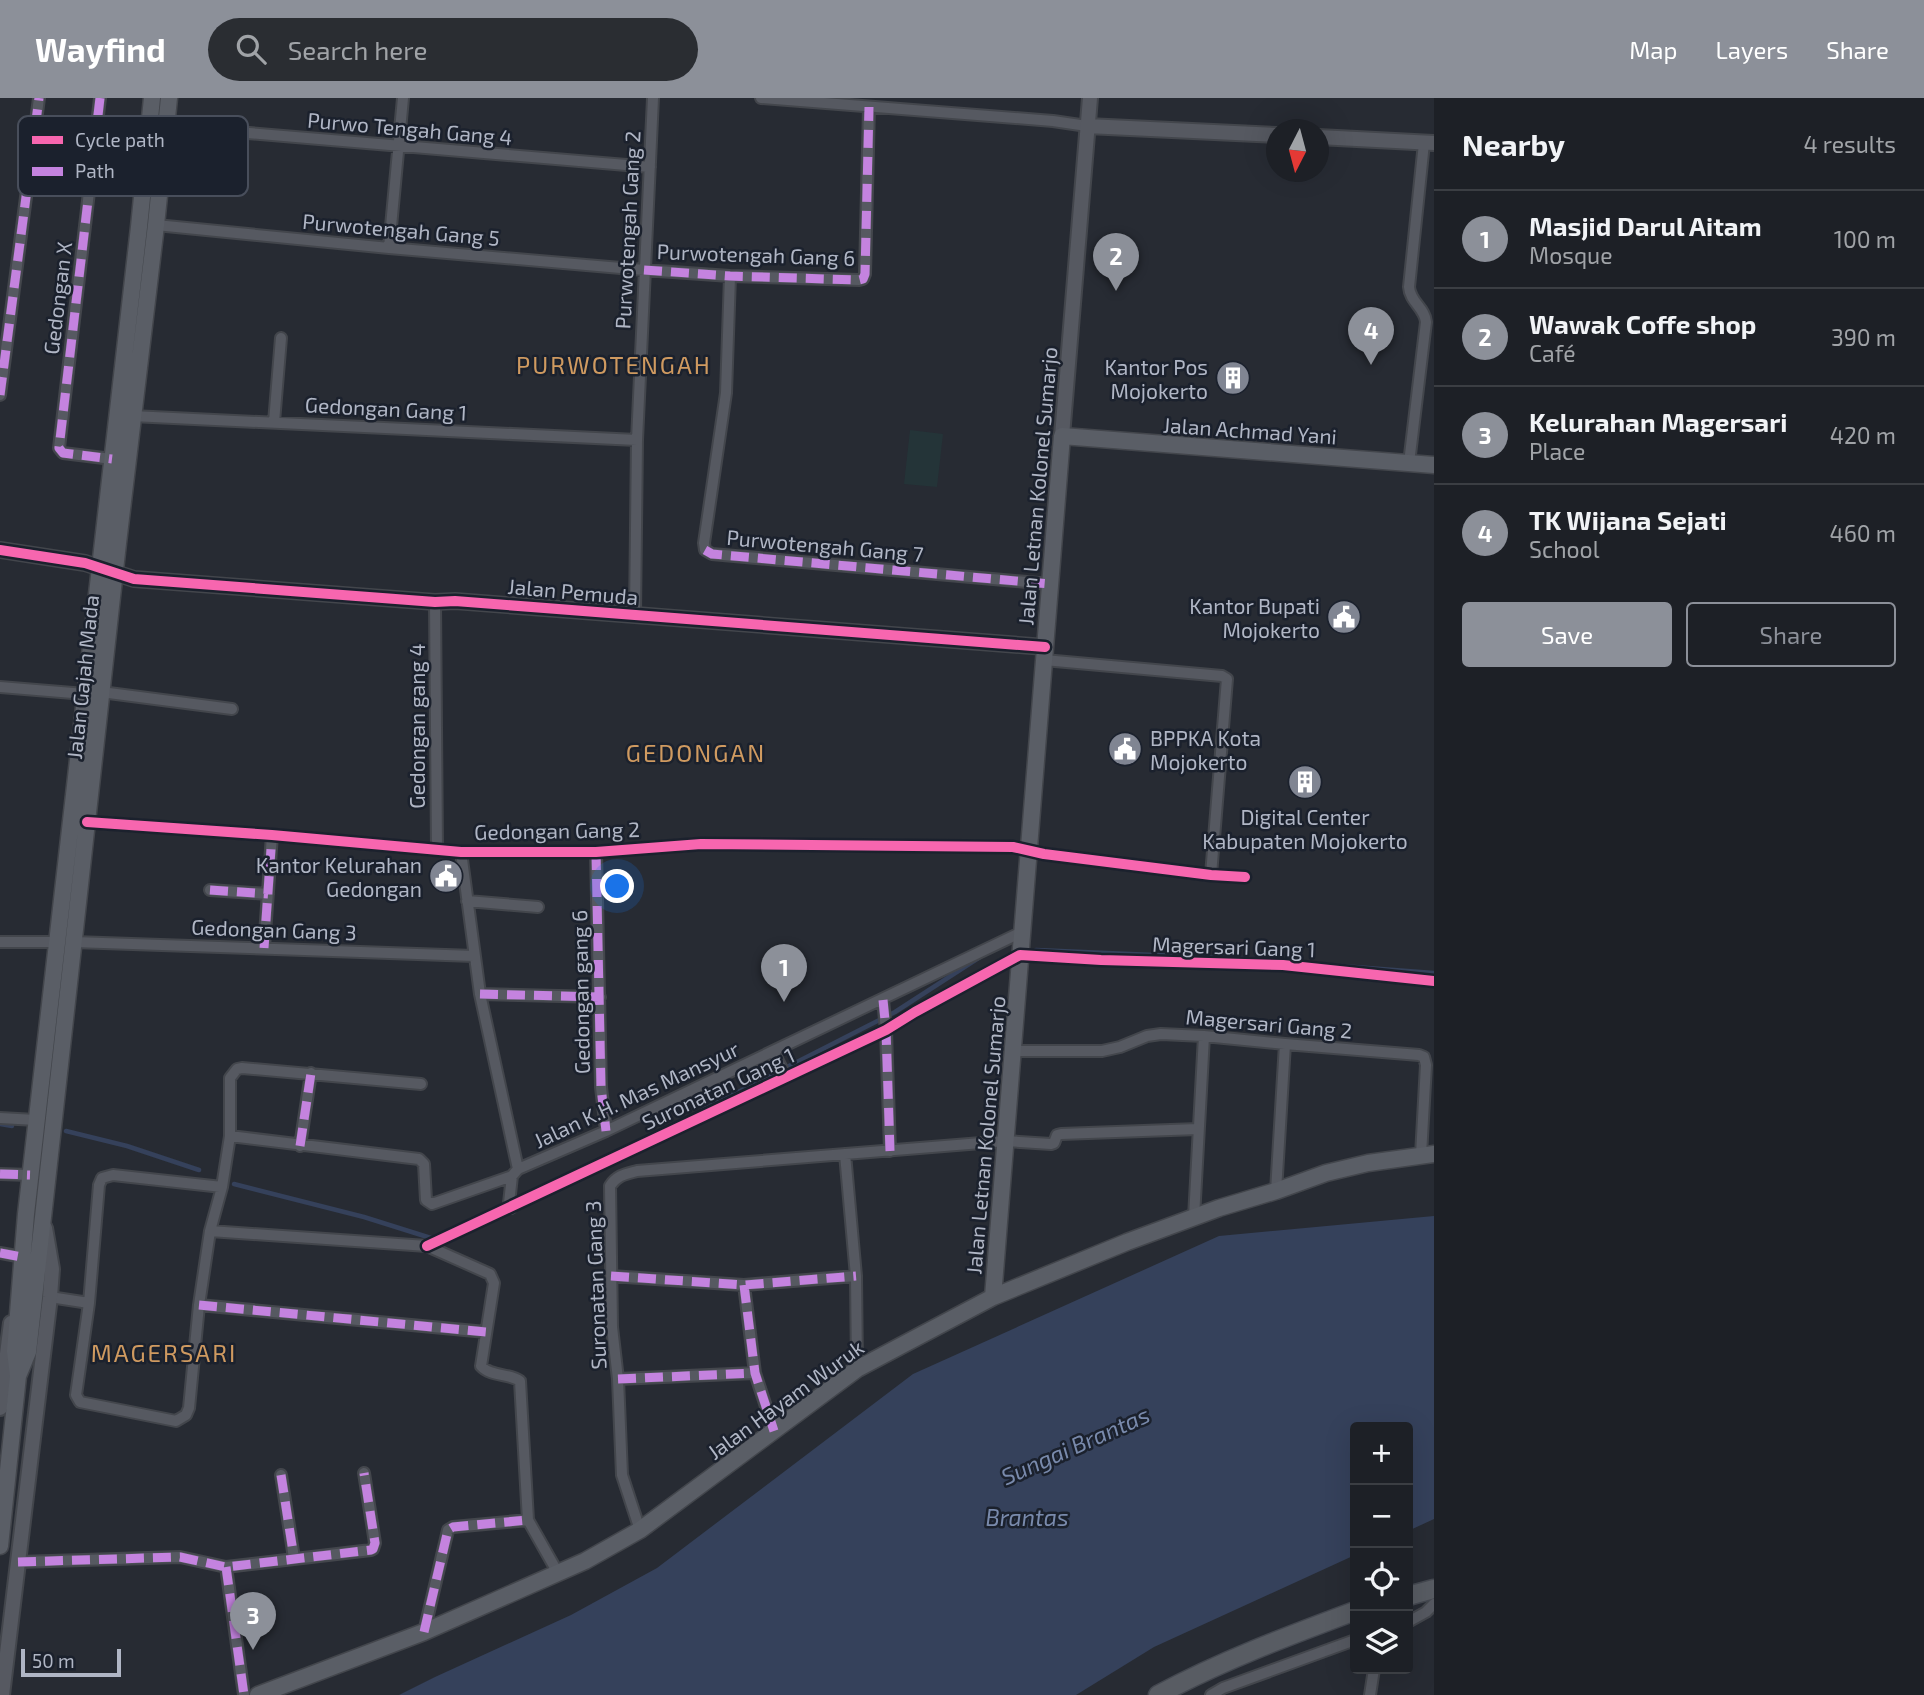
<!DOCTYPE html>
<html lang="en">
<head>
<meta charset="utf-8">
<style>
	:root { --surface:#1d2026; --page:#2a2d32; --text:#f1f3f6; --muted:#a0a3a7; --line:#3b3e43; --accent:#8c9099 }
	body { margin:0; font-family:"Exo 2",sans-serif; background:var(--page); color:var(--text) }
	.controls { position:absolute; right:21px; bottom:21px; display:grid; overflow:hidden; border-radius:7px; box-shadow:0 7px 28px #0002 }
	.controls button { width:63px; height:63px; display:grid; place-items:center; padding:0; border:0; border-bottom:2px solid var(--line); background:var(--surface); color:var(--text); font:35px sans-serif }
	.compass { position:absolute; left:1266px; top:21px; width:63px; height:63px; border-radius:50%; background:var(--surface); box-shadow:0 7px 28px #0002; rotate:186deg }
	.scale { position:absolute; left:21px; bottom:18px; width:100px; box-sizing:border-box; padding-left:7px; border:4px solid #b0b6c5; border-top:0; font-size:19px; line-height:24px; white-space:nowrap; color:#b0b6c5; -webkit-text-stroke:5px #1b212d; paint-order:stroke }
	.you { position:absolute; left:618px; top:789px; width:24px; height:24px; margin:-18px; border:5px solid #fff; border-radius:50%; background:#1a73e8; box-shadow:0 0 0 10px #1a73e833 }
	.badge { display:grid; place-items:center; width:46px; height:46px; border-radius:50%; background:var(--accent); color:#fff; font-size:23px; font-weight:700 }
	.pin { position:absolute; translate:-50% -58px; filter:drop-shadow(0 2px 4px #0008) }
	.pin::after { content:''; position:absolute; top:37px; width:24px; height:21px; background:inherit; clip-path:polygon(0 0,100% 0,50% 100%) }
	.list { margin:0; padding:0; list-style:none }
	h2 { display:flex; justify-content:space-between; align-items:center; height:91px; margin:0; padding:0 28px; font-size:30px }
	h2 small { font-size:23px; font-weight:400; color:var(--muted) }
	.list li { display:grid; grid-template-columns:46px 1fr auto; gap:21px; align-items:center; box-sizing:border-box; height:98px; padding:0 28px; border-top:2px solid var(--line) }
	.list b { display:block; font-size:26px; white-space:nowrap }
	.list p { margin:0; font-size:23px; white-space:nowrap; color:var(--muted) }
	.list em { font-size:23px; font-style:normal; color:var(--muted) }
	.actions { display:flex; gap:14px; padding:21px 28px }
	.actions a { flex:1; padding:16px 0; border:2px solid var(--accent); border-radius:7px; text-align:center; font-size:24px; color:var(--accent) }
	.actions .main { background:var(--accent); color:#fff }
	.icon { flex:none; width:38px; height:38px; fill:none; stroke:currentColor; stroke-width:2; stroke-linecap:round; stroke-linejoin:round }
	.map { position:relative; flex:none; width:1434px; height:1597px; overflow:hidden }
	header { display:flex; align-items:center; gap:42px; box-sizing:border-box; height:98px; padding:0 35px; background:var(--accent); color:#fff }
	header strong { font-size:33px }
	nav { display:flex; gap:38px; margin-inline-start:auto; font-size:24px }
	.search { width:490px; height:63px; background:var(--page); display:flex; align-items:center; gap:18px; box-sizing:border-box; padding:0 24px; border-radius:38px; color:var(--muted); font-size:26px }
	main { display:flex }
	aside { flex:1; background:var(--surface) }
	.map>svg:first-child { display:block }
	.green { fill:#243438 }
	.water { fill:#35415b }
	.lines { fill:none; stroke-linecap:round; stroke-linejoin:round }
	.stream { stroke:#35415b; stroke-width:4.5 }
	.minor-casing { stroke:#43464c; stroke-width:14 }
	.tertiary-casing { stroke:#43464c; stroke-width:18 }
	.secondary-casing { stroke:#43464c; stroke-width:19 }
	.primary-casing { stroke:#444850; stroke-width:21 }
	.minor { stroke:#565961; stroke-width:10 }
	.tertiary { stroke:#565961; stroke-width:14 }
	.secondary { stroke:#5a5e66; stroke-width:16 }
	.primary { stroke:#585c63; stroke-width:18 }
	.quiet { stroke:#c483df; stroke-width:9; stroke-dasharray:18 9; stroke-linecap:butt }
	.cycleway-casing { stroke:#1b212d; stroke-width:15 }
	.cycleway { stroke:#f766af; stroke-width:10 }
	.labels { text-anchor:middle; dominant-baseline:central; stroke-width:5; stroke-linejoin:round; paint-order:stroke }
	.street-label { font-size:21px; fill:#b0b6c5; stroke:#1b212d }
	.poi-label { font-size:21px; fill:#b0b6c5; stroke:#1b212d; text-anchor:end }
	.water-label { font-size:23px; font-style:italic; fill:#798aac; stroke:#1b212d }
	.quarter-label { font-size:24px; letter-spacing:2px; fill:#cf9a60; stroke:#1b212d }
	.key { fill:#1b212d; stroke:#484e5b; stroke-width:2 }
	.key-label { font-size:19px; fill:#b0b6c5 }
</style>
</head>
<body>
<header>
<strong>Wayfind</strong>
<div class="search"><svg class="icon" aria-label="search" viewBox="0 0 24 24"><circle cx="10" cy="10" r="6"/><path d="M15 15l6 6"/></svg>Search here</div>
<nav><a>Map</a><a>Layers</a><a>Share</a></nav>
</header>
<main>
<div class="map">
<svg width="1434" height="1597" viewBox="0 0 1434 1597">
	<rect width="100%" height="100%" fill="#272b33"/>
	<path class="green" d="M 910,332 L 943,336 L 937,389 L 904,386 Z"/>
	<path class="water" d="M 1434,1118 L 1434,1421 L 1408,1433 L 1408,1329 L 1355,1329 L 1355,1457 L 1154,1549 L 1076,1597 L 399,1597 L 435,1579 L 571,1517 L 657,1470 L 913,1276 L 1219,1138 Z"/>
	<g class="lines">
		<path class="stream" d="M 1036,852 L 1273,862
			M 1341,868 L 1434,875
			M 703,1012 L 895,914 L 980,859
			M 0,1026 L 12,1028
			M 66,1033 L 127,1048 L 199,1072
			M 234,1086 L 364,1119 L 434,1141 L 437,1139"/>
		<g class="minor-casing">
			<path id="minor" d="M 100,0 L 59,350 L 63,355 L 112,361
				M 761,0 L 1053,23 L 1087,28
				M 166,28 L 650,69
				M 156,127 L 389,150 L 644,172 L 730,178 L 859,182 L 863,181 L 865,176 L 869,9
				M 389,150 L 403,0
				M 730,178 L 726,295 L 704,445 L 705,452 L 712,456 L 1050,486
				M 0,297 L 39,0
				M 132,318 L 637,342
				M 274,324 L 281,240
				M 1409,365 L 1426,224 C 1425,210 1410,204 1409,189 L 1424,45
				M 435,504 L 437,752
				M 635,517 L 637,342 L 653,0
				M 1044,562 L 1222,578 L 1227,581 L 1211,777
				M 0,589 L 85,596
				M 101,594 L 232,611
				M 87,724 L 272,737 L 461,754 L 596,754 L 701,746 L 1013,749 L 1044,756 L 1211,777 L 1245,779
				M 461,754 L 480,896 L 518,1071
				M 596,754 L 601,989 L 606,1033
				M 210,792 L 268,796
				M 467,803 L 538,809
				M 0,844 L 57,844
				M 74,844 L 474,858
				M 264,850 L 272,737
				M 480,896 L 600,899
				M 883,902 L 886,932 L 890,1053
				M 773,953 L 786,979
				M 1013,953 L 1102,953 L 1120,949 L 1147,938 L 1161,936 L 1204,938 L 1285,946 L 1419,957 L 1424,959 L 1426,967 L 1421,1057
				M 0,1020 L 36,1022
				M 230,1038 L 419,1061 L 424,1066 L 426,1102 L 432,1106 L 512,1078 L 518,1071 L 606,1033 L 1022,834
				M 300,1048 L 311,975
				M 845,1056 L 856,1178 L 857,1271
				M 0,1076 L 30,1077
				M 222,1089 L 113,1077 L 102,1080 L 99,1087 L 89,1205 L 76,1297 L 80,1304 L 176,1323 L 186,1317 L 189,1310 L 199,1207 L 210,1133 L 222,1089 L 230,1038 L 230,980 L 237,971 L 242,970 L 421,986
				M 1276,1093 L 1285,946
				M 511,1110 L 509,1105 L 512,1078
				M 1194,1119 L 1204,938
				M 210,1133 L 427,1148 L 490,1176 L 494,1185 L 481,1268 C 491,1279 509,1275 520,1283 L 528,1422 L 558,1475
				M 427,1148 L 886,932 L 915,914 L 1020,857 L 1101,862 L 1283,867 L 1434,883
				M 0,1155 L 22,1159
				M 611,1178 L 744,1187 L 856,1178
				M 744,1187 L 755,1275 L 774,1333
				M 50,1199 L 89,1205
				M 199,1207 L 486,1234
				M 618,1281 L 755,1275
				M 281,1377 L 294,1460
				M 640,1432 L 622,1377 L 618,1281 L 612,1229 L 610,1088 C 617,1077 626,1076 637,1073 L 1006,1043 L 1051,1046 L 1054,1045 L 1057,1037 L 1061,1036 L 1198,1031
				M 18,1464 L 180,1459 L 226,1469 L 371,1452 L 373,1451 L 375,1445 L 364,1375
				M 226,1469 L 244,1597
				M 1408,1524 L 1426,1514 L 1434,1506
				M 424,1534 L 448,1432 L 453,1429 L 528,1422
				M 1211,1597 L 1223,1590 L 1355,1542
				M 1370,1597 L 1374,1571"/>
		</g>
		<g class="tertiary-casing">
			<path id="tertiary" d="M 1087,28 L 1276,37
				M 1318,39 L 1434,45
				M 1062,338 L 1090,0
				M 0,452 L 85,465 L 134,481 L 435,504 L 455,503 L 1045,549
				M 0,1310 L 11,1225
				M 2,1597 L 50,1199 L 52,1171 L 45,1130"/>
		</g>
		<g class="secondary-casing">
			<path id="secondary" d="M 993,1199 L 1062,338 L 1434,367
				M 18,1278 L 28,1254 L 118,445 L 156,127 L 169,0
				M 0,1448 L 18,1278 L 15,1253 L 26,1116 L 139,129 L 152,0
				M 258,1597 L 424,1534 L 585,1463 L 640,1432 L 857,1271 L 993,1199 L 1127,1144 L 1219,1110 L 1276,1093 L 1326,1075 L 1368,1065 L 1434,1056"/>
		</g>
		<g class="primary-casing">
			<path id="primary" d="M 1408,1498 L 1434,1491
				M 1158,1597 C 1221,1563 1288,1538 1355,1513"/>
		</g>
		<use href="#minor" class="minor"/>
		<use href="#tertiary" class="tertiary"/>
		<use href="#secondary" class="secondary"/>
		<use href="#primary" class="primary"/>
		<path class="quiet" d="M 100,0 L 59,350 L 63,355 L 112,361
			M 644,172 L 730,178 L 859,182 L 863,181 L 865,176 L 869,9
			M 0,297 L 39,0
			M 705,452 L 712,456 L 1050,486
			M 596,754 L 601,989 L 606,1033
			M 210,792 L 268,796
			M 264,850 L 272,737
			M 480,896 L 600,899
			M 883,902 L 886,932 L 890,1053
			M 300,1048 L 311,975
			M 0,1076 L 30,1077
			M 0,1155 L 22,1159
			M 611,1178 L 744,1187 L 856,1178
			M 744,1187 L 755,1275 L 774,1333
			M 199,1207 L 486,1234
			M 618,1281 L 755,1275
			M 281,1377 L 294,1460
			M 18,1464 L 180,1459 L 226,1469 L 371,1452 L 373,1451 L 375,1445 L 364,1375
			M 226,1469 L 244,1597
			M 424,1534 L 448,1432 L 453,1429 L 528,1422"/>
		<g class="cycleway-casing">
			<path id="cycleway" d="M 0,452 L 85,465 L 134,481 L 435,504 L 455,503 L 1045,549
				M 87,724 L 272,737 L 461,754 L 596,754 L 701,746 L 1013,749 L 1044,756 L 1211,777 L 1245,779
				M 427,1148 L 886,932 L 915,914 L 1020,857 L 1101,862 L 1283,867 L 1434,883"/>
		</g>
		<use href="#cycleway" class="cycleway"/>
	</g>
	<defs>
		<g id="building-disc" transform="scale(1.75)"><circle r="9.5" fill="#808592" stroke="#1b212d"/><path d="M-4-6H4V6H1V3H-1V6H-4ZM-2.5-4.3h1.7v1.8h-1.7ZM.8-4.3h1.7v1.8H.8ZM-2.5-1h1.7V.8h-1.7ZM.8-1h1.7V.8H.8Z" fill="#fff"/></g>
		<g id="civic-disc" transform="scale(1.75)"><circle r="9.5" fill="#808592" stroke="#1b212d"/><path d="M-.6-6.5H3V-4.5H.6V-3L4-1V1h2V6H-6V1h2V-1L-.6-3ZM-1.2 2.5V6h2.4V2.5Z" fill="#fff"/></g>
	</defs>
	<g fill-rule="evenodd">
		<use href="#building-disc" x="1233" y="280"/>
		<use href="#civic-disc" x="1344" y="519"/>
		<use href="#civic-disc" x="1125" y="651"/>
		<use href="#building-disc" x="1305" y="684"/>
		<use href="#civic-disc" x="446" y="778"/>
	</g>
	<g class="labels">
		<g class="street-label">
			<text transform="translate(410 30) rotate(5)">Purwo Tengah Gang 4</text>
			<text transform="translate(401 131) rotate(5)">Purwotengah Gang 5</text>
			<text transform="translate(627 132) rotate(-87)">Purwotengah Gang 2</text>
			<text transform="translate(756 156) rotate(2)">Purwotengah Gang 6</text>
			<text transform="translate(57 200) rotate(-83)">Gedongan X</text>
			<text transform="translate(386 310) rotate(3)">Gedongan Gang 1</text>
			<text transform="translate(1250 332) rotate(4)">Jalan Achmad Yani</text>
			<text transform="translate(1037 388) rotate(-85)">Jalan Letnan Kolonel Sumarjo</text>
			<text transform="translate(825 447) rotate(5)">Purwotengah Gang 7</text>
			<text transform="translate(573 493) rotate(5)">Jalan Pemuda</text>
			<text transform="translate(82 579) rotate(-84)">Jalan Gajah Mada</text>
			<text transform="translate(416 628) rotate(-90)">Gedongan gang 4</text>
			<text transform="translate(557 732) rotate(-1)">Gedongan Gang 2</text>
			<text transform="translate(274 831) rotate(2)">Gedongan Gang 3</text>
			<text transform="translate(1234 848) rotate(2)">Magersari Gang 1</text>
			<text transform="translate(580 894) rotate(-91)">Gedongan gang 6</text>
			<text transform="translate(1269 925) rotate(5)">Magersari Gang 2</text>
			<text transform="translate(718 990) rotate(-25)">Suronatan Gang 1</text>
			<text transform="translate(636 996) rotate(-25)">Jalan K.H. Mas Mansyur</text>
			<text transform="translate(985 1037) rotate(-85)">Jalan Letnan Kolonel Sumarjo</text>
			<text transform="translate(595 1187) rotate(-92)">Suronatan Gang 3</text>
			<text transform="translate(785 1301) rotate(-36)">Jalan Hayam Wuruk</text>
		</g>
		<g class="poi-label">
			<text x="1208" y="268">Kantor Pos<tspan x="1208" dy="24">Mojokerto</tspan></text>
			<text x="1320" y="507">Kantor Bupati<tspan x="1320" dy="24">Mojokerto</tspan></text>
			<text x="1150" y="639" text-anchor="start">BPPKA Kota<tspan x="1150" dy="24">Mojokerto</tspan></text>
			<text x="1305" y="718" text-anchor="middle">Digital Center<tspan x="1305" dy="24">Kabupaten Mojokerto</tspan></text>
			<text x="422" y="766">Kantor Kelurahan<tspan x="422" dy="24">Gedongan</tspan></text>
		</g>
		<g class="water-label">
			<text transform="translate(1075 1347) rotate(-24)">Sungai Brantas</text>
			<text x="1027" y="1419">Brantas</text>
		</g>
		<g class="quarter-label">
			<text x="614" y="266">PURWOTENGAH</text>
			<text x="696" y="654">GEDONGAN</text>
			<text x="164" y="1254">MAGERSARI</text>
		</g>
	</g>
	<rect x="18" y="18" width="230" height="80" rx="10" class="key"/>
	<rect x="32" y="38" width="31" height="8" fill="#f766af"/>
	<rect x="32" y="69" width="31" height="9" fill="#c483df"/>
	<g class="key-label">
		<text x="75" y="49">Cycle path</text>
		<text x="75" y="80">Path</text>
	</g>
</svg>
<div class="controls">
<button>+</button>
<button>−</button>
<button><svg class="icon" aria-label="locate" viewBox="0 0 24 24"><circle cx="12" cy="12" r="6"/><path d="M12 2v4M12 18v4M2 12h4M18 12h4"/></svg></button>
<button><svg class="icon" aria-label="layers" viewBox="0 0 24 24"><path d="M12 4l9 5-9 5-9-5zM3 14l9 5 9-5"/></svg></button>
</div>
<svg class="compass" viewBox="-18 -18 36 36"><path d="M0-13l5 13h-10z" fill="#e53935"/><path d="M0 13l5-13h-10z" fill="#a0a3a7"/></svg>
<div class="scale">50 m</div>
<div class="you"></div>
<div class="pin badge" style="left:784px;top:904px">1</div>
<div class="pin badge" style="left:1116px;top:193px">2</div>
<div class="pin badge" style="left:253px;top:1552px">3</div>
<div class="pin badge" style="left:1371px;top:267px">4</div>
</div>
<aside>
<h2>Nearby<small>4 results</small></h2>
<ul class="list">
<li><span class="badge">1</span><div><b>Masjid Darul Aitam</b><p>Mosque</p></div><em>100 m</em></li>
<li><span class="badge">2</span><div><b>Wawak Coffe shop</b><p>Café</p></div><em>390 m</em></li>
<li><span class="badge">3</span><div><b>Kelurahan Magersari</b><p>Place</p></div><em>420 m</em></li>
<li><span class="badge">4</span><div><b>TK Wijana Sejati</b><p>School</p></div><em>460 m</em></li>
</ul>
<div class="actions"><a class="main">Save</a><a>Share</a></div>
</aside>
</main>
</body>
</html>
